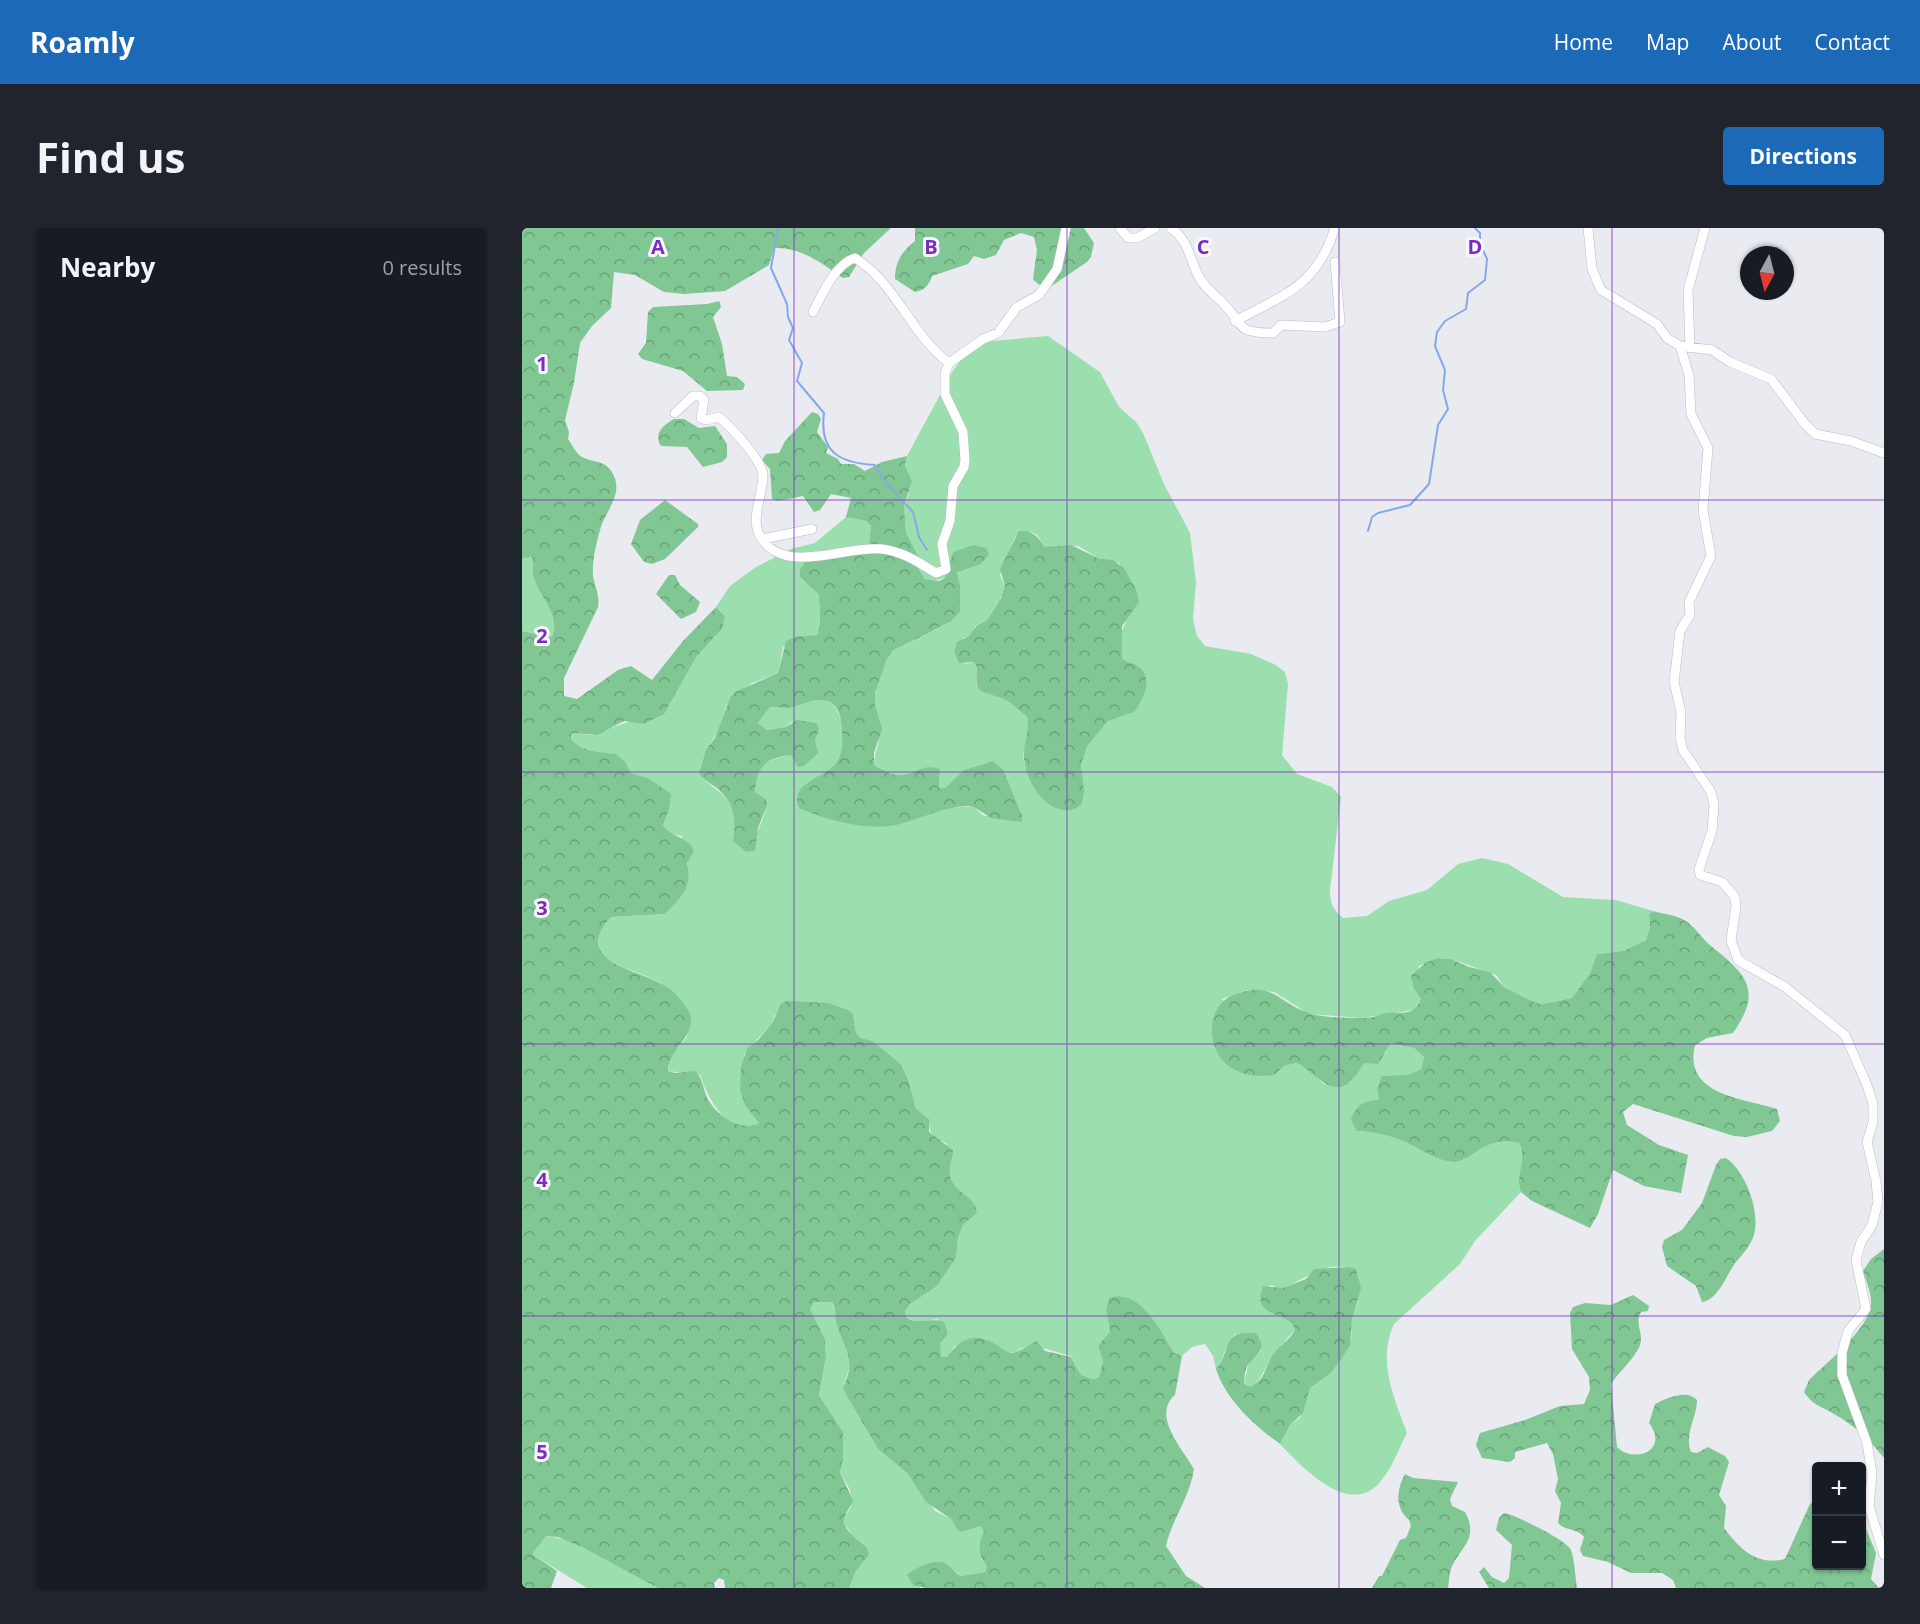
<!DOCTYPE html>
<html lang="en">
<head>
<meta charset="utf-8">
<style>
	:root { --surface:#171b24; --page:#20242c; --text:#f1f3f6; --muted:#9ea1a6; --line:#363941; --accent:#1c69b8 }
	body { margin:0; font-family:"Open Sans",sans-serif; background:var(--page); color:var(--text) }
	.controls { position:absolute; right:18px; bottom:18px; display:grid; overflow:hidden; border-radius:6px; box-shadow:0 2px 4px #0004 }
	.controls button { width:54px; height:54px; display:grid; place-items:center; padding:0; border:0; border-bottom:2px solid var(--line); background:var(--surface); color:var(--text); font:30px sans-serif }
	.compass { position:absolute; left:1218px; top:18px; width:54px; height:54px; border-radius:50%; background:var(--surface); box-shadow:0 2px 4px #0004; rotate:187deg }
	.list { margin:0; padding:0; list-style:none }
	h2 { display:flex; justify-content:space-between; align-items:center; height:78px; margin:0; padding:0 24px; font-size:26px }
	h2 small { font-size:20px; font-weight:400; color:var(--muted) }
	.map { position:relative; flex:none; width:1362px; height:1360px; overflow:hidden; border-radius:6px }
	header { display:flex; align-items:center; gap:36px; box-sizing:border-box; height:84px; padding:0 30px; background:var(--accent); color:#fff }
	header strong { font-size:28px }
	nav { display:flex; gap:33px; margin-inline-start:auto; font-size:21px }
	.intro { display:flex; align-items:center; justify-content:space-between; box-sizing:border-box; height:144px; padding:0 36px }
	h1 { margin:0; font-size:42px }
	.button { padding:15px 27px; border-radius:6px; background:var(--accent); color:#fff; font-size:21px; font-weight:700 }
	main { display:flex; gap:36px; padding:0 36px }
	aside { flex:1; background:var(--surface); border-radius:6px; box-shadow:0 2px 4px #0004 }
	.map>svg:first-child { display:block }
	.green { fill:#9cdfae; fill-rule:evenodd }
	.forest { fill:url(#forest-crowns) }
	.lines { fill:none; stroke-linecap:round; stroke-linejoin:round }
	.stream { stroke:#86a8e9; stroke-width:2 }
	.minor-casing { stroke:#babcc2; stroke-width:10 }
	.minor { stroke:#fff; stroke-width:9 }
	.grid { fill:none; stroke:#7b2cbf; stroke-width:1.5; stroke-opacity:0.55 }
	.grid-label { font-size:20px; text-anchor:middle; font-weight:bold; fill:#7b2cbf; stroke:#f6f8fe; stroke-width:6; stroke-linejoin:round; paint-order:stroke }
</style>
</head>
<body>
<header>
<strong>Roamly</strong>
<nav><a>Home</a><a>Map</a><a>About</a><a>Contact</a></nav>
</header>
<div class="intro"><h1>Find us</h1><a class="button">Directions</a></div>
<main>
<aside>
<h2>Nearby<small>0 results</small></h2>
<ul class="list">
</ul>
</aside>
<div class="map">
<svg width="1362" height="1360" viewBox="0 0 1362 1360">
	<defs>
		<pattern id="forest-crowns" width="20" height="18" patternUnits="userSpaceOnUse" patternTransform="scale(1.5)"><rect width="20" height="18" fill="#80c794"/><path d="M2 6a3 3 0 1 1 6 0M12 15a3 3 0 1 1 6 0" fill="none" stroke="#6aa27a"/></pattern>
	</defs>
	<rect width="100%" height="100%" fill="#e9ebf1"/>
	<path class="green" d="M 526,108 L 578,144 L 597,179 L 614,194 L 621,205 L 642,256 L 668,305 L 674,354 L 671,391 L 675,408 L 683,418 L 729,426 L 752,436 L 763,444 L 766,456 L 760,527 L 775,546 L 810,559 L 819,569 L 808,662 C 808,676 811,681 821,690 L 845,688 L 867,673 L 905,662 L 936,636 L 960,630 L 986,636 L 1041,669 L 1094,672 L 1131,683 L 1127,686 L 1128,699 L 1124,712 L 1101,723 L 1075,726 L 1068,745 L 1050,770 L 1021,776 L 1014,775 L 982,759 L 974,747 L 929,731 L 915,730 L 897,738 L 892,761 L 899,771 L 892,782 L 839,790 L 787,786 L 752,764 L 725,762 L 700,771 L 762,838 L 775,835 L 786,841 L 802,856 L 828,855 L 843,835 L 863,826 L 869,814 L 892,820 L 902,829 L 899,841 L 887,847 L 860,849 L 857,873 L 835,903 C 853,904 873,908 889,917 C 904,924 915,933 932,934 C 950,934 961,907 997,915 C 1006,932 992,948 999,964 L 953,1013 L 938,1036 L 872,1096 C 855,1134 872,1169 885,1205 C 876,1222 871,1239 858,1254 C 827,1290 781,1240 758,1216 L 768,1197 L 778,1190 L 788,1160 L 809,1145 L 829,1112 L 830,1092 L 836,1073 L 836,1047 L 833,1041 C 801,1032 786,1050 760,1061 L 748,1057 L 741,1077 C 749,1089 769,1087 773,1102 L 753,1124 L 734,1157 L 728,1160 L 722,1157 L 726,1137 L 739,1123 L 738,1110 L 713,1106 C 702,1116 703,1131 694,1141 L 691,1128 L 683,1116 L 670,1119 L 660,1128 L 652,1126 L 622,1081 L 600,1068 L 584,1082 L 588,1103 L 576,1118 L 581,1133 L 577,1149 L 571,1151 L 559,1147 L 549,1128 L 517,1119 L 499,1120 L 494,1124 L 487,1125 L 464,1112 L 433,1118 L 425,1129 L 418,1129 L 418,1116 L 426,1106 L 415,1091 L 398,1094 L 385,1090 L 383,1083 L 387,1077 L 415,1058 L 434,1030 L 436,1010 L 441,997 L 455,985 C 448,975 432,962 428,951 C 424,935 436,936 424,915 C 410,909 407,906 407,891 L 394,881 L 387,854 L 379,836 L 351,813 L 339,810 L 334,805 L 331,786 L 253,787 L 251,794 L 222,826 L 232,886 L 237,895 C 205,910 186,870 178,847 L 146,843 L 148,829 L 165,809 L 167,785 C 160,775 152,764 142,757 C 117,739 46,735 89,689 L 143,686 C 176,651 168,653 160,608 L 146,605 L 141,597 L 147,582 L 126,550 L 109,545 L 104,535 L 88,525 C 75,528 57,521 49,511 L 50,505 L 69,507 L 146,480 C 152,463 162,444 173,430 C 185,415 199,408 203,388 L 194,379 L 208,358 L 234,339 L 269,321 L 293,315 L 324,289 L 344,293 L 349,298 L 346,325 L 283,338 L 278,349 L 297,367 L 298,395 L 295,407 L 276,408 L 261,419 L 256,445 L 230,455 L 205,476 L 196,504 L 184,521 L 177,546 C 187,559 203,563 210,580 C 217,595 212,611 224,624 C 232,612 246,586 244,571 L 233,564 C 237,532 240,535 268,527 C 277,525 285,518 293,513 L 297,501 L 269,494 L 264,499 L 245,502 L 236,495 L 248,479 L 268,480 L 293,472 L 307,473 C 322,484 328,520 315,535 C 307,544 291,549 282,557 L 362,598 C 393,595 421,576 452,579 L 462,588 L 500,587 L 481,541 L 471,533 L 442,542 L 423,560 L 417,560 L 418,542 C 387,541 382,557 352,538 C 352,527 356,520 357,510 C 358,497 355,488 353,476 C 351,459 362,436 370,422 C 394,411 420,402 438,384 L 438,356 L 435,343 L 453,338 L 458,318 L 431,324 L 423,350 L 410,353 L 403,351 L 396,340 L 393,322 L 384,304 L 382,278 L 387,266 L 387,247 L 383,238 L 385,228 L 432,141 L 448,120 L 461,111 L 470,113 ZM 509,304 L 515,307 L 523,319 L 556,318 L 578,331 L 597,335 L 614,361 L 609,381 L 599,405 L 600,430 L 604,435 L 617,439 L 606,486 C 579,488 560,517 559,543 L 520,570 C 511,556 499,540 502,522 C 505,509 508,501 505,489 C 498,483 489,474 481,471 C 459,461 451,469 455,439 L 451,434 L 443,436 L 441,410 L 448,408 L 454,397 L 465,392 L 482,364 L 483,358 L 478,347 L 493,309 Z
		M 9,328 C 13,335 10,339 11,347 C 16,369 37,379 30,409 L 0,403 L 0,331 Z
		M 304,1073 L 310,1074 L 329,1134 L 321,1159 L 323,1165 L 356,1221 L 386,1246 L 413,1283 L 429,1291 L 435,1302 L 441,1304 L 459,1298 L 463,1303 C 456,1318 455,1325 465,1338 L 463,1344 L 439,1348 L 423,1335 L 397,1360 L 404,1360 L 327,1360 L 334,1343 L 347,1327 L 341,1316 L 330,1307 L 323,1296 L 322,1290 L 329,1279 L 328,1262 L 318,1244 L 321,1204 L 297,1167 L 304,1129 L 303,1111 L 288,1081 L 291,1074 Z
		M 23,1308 C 63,1312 102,1340 136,1360 L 65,1360 L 10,1326 Z"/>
	<path class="forest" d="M 0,0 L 369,0 L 342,25 L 327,49 L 321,50 C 299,35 279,19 252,20 L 247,37 L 203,63 L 162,66 L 142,64 L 113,47 L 92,44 L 89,80 L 70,98 L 58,115 L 52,155 L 43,192 L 47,204 L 46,211 C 50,216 54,226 60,229 C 72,235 84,232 91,246 C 102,267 83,283 78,302 C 74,317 70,332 71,348 C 73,360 78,366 76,379 L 42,450 L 42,468 L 55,471 L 96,442 L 109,438 L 130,452 L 161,413 L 194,379 L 203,388 L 200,401 L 174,429 L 142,486 L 121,496 L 102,493 L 75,507 L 50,505 L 49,511 C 61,525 78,524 94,526 L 104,535 L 109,545 L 126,550 L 149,566 L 147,582 L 141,597 C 149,610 165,607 172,623 L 165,635 C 172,659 158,670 143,686 L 89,689 C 48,733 114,741 142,757 C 151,762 162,774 167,784 C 177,807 146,821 146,843 L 153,845 L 173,843 C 182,851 181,864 187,873 C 197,889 219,904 237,895 L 223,877 L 218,862 L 219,839 L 225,820 L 236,812 L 251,794 L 259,776 L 265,773 L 306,775 L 326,782 L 331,786 L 334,805 L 339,810 L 351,813 L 379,836 L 387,854 L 394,881 L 407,891 L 407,904 L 431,922 C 431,932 425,942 429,951 C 434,966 453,967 455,985 L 441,997 L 436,1010 L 434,1030 L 415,1058 L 387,1077 L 383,1083 L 385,1090 C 398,1097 409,1089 422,1094 L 426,1106 L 418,1116 L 419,1129 L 425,1129 C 438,1111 452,1104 473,1116 C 478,1119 484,1124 489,1125 C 496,1125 508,1116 515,1113 L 523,1123 L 549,1129 L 559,1147 L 571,1151 L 577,1149 L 581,1133 L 576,1118 L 588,1103 L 584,1082 L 587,1070 C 618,1059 639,1104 652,1125 L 660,1128 L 653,1167 C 629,1188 661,1221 672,1241 C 668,1269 650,1291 644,1318 L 664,1348 L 683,1360 L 404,1360 L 391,1357 L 385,1347 C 392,1340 413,1330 423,1335 C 429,1338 433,1345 439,1348 L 463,1344 L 465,1338 C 455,1325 456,1318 462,1303 L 459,1298 L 440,1304 L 435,1302 L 429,1291 L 404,1274 L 386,1246 L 356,1221 L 323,1165 L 321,1159 C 335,1131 323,1123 315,1097 C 312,1089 315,1082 310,1074 L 292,1074 L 288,1081 L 303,1111 L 304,1129 L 297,1167 L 321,1204 L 321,1232 L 318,1244 L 331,1273 C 329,1278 326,1281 324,1286 C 316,1301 337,1311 345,1320 L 347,1327 L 334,1343 L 327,1360 L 203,1360 L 202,1352 L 197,1350 L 192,1355 L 193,1360 L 136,1360 L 62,1320 L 36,1309 L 24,1308 L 10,1326 L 35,1343 L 29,1360 L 0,1360 L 0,403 L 30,409 C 38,382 16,369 11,347 C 10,339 13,335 9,328 L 0,331 Z
		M 393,0 L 562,0 L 572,15 L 569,29 L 565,34 L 528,59 L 516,56 L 511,51 L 515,22 L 512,9 L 499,5 L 482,12 L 474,27 L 462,31 L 452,28 L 446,36 L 410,48 C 407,57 403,62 393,64 L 373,51 C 373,34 380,23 393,13 Z
		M 197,73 L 199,79 L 191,89 L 200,116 L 205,148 L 215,149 L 223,156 L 221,162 L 185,163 L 161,143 L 120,131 L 116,126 L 124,115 L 126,84 L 131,79 L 185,76 Z
		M 290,184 L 296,186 L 299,191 L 295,204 L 306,219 L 304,225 L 316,231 L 319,236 L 332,236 L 343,243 L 360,234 L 385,228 L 383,238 L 390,253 L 382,278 L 384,304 L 396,328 L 396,340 L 403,351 L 417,353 L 423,350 L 431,324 L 452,317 L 464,320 L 467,326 L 459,336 L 435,344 L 438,356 L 438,384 L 429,393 L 405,406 L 371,422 L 364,433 L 353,465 L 353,477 L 360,501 L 352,525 L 352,537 C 390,562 391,532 418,541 L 417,560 L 423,560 L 442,542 L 471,533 L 481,541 L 500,587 L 500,594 L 469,590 L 452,579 L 446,578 C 422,579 400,590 378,596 C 347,604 305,592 277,580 C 266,554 305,549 315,534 C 322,523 320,513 320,502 C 319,489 318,481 307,473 L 293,472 L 268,480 L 248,479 L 236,495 L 245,502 L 264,499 L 275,492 L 294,495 L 297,501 L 293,513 L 296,525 L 282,538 L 276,539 L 269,527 C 242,531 236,537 233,564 L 244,571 L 245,577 L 236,600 L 233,623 L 224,624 L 211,613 C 214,595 213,577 199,564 C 193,557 183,554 177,546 L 184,521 L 193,510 L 208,470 L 213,464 L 256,445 L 264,413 L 276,408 L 295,407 L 298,395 L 297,367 L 278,349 L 278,342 L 284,332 L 346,324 L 349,298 L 344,293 L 324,289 L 329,270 L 309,266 L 298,282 L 292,284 L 281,268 L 256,273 L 250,271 L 248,241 L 240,232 L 244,226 L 257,225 L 263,213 Z
		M 152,191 L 162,191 L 177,200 L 193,198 L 205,216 L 205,229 L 200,234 L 181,239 L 165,219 L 139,218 C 131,206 141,197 152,191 Z
		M 143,272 L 176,296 L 176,299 L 143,331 L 130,336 L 122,334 L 109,316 L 118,292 Z
		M 497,303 C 511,302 515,308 523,319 L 549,317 L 578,331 L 591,332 L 602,340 L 614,361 L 617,374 L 600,398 L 600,430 C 605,436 611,434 617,439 C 632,451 621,472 612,484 L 586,493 L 565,518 L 559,537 L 562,563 L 560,576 C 552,583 544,584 534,580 C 516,573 501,545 502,526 C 502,512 508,503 505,489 C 498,483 489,474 481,471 C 458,461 452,469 455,439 L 451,434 L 437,435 L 432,423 L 435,414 L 447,408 L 455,397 L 465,392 L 479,370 L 483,358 L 478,341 Z
		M 147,347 L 153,347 L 158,357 L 178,374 L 174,384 L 159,391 L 134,366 Z
		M 1131,683 C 1140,686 1154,687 1162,692 C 1172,697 1180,711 1189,718 C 1225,747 1241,762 1211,805 L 1185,810 L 1173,817 C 1161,868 1222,870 1255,881 L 1258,893 L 1250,903 L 1225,909 L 1212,908 L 1111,876 L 1101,884 L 1105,897 L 1137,917 L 1166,927 L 1159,965 L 1122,958 L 1091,942 L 1076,986 L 1068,1000 L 1010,973 L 999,964 C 992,947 1006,932 997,915 C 961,907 950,934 932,934 C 915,933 904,924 889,917 C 873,908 853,904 835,903 L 829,892 C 834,877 841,873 857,872 L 855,860 L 860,848 L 886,847 L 899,841 L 902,829 L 892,820 L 869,815 L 856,836 L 843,835 C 838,841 834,849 828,854 C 810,871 790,842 775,835 L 762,838 L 752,847 C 737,849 722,848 708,839 C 684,823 683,778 711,767 C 751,751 755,775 787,785 C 799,790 837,791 851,789 C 855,788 859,786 864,785 C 873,783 882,787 891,782 C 894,780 897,775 899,771 L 892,761 L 889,748 L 903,735 L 915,730 L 929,731 L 947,739 L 968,744 L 982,759 L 1014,775 L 1021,776 L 1050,770 L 1068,745 L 1075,726 L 1101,723 L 1124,712 L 1128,699 L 1127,686 Z
		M 1204,930 C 1225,944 1242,992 1229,1014 C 1224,1024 1215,1031 1210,1040 C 1203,1051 1195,1072 1180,1074 L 1174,1058 L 1145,1038 L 1140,1019 L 1142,1012 L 1160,1002 L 1180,975 L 1194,937 L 1198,931 Z
		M 1362,1021 L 1362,1230 C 1348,1212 1332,1197 1312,1186 C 1299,1178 1290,1177 1282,1164 L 1287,1152 C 1305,1134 1347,1101 1349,1076 C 1350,1066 1344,1053 1341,1043 L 1349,1031 Z
		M 827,1039 L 834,1041 L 839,1060 L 830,1092 L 828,1118 L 809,1145 L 788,1160 L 781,1185 L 768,1197 L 758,1216 C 732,1197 704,1172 694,1141 C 711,1122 697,1103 733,1105 C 747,1120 736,1125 726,1137 C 722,1142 723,1150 722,1156 L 728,1159 C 744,1153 743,1136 753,1124 C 759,1116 768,1112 773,1102 C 768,1082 728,1092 741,1058 L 761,1060 L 784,1051 L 792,1041 Z
		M 1111,1067 L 1127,1078 L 1126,1083 L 1119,1084 C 1112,1096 1122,1105 1118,1117 C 1114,1129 1096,1145 1089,1156 L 1095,1219 C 1112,1236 1148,1223 1127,1195 L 1133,1176 C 1146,1170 1164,1161 1175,1172 C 1175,1190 1162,1205 1169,1224 L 1175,1225 L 1186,1219 L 1203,1228 L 1207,1234 L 1197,1267 L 1204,1278 L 1202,1300 C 1218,1321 1234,1338 1263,1331 L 1287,1278 L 1294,1269 L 1294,1338 L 1340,1338 L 1340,1291 L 1354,1325 L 1349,1351 L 1357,1360 L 1154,1360 L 1151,1352 L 1140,1345 L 1109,1345 L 1086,1334 L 1061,1328 L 1058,1322 L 1062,1309 C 1055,1300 1043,1303 1036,1295 L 1039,1275 L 1033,1263 L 1036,1251 L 1031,1226 L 1025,1215 L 993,1224 L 993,1230 L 988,1234 L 960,1230 L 954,1217 L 958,1205 L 1003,1192 L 1038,1178 L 1062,1176 L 1068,1162 L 1067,1149 L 1050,1121 L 1048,1085 L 1051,1079 L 1063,1075 L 1089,1077 Z
		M 883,1246 L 891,1250 L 936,1254 L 928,1271 L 930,1278 L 943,1284 C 958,1312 937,1320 929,1341 C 927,1347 927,1354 926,1360 L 850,1360 L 857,1348 L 860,1348 L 878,1312 L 884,1310 L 889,1298 L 887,1292 C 873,1280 874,1262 883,1246 Z
		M 982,1285 C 992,1286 1046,1313 1049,1322 C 1053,1333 1053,1348 1055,1360 L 967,1360 L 957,1344 L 962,1339 L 970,1349 L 982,1355 L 987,1350 L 990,1317 L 974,1302 L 977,1290 Z"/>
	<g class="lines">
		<path class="stream" d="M 256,0 L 249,40 L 265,76 L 266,89 L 271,100 L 267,112 L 280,135 L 275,153 L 302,185 C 297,224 317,235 353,237 L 364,255 L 391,284 L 397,309 L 405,322
			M 846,303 L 850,289 L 856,285 L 888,277 L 907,256 L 916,197 L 926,181 L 921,162 L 923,142 L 913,118 L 915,104 L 923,93 L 944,81 L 946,65 L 963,52 L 965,31 L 958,15 L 958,5 L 953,0"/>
		<g class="minor-casing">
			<path id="minor" d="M 598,0 L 606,10 L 615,10 L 633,0
				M 649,0 C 667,13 667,29 676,47 C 682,60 691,65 700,74 C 723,97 712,105 751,105 L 759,97 L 803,99 L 818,94 L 813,34
				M 1066,0 L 1070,41 L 1079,62 L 1135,96 L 1145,110 L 1158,118 L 1190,122 L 1208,134 L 1249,151 L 1283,196 L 1293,206 L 1329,213 L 1362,225
				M 291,84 C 299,68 314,35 333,30 C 374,55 389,107 427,135
				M 713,93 C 762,67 795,58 813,0
				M 1158,118 L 1167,147 L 1169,186 L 1186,220 L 1181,282 L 1189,328 L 1167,374 L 1168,387 L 1158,403 L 1152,454 L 1159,484 L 1158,510 L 1161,522 L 1189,564 L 1192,577 L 1190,603 L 1177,641 L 1178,647 L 1200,654 L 1213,669 L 1214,679 L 1209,712 L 1216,732 L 1263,759 L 1323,807 L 1345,857 L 1351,876 L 1351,894 L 1345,914 L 1354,953 L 1356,974 L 1350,997 L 1339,1014 L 1334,1032 L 1344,1081 L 1326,1103 L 1320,1125 L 1320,1147 L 1345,1215 L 1350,1246 L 1347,1278 L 1362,1327
				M 1168,120 L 1166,62 L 1183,0
				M 153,185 L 171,168 L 178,168 L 182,172 L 179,190 L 184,192 L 197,189 C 209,199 240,232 241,247 C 241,269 225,295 242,314 C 268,346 325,317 360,321 C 382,324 396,334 414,345 L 424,341 L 420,316 L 428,293 L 431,258 L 442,239 L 443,232 L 441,204 L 423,166 L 423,146 L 427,135 L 461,111 L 476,105 L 495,79 L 517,67 L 535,41 L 544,0
				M 240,311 L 290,301"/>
		</g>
		<use href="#minor" class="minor"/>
	</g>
	<path class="grid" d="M 272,0 L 272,1360M 545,0 L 545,1360M 817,0 L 817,1360M 1090,0 L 1090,1360M 0,272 L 1362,272M 0,544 L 1362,544M 0,816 L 1362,816M 0,1088 L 1362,1088"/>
	<g class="grid-label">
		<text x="136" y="26">A</text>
		<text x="409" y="26">B</text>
		<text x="681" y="26">C</text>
		<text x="953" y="26">D</text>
		<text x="20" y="143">1</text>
		<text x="20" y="415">2</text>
		<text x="20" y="687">3</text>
		<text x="20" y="959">4</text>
		<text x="20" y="1231">5</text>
	</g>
</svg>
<div class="controls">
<button>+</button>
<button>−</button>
</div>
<svg class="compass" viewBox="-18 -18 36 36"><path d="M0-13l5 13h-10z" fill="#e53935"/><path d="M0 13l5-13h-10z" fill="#9ea1a6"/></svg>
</div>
</main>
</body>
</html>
